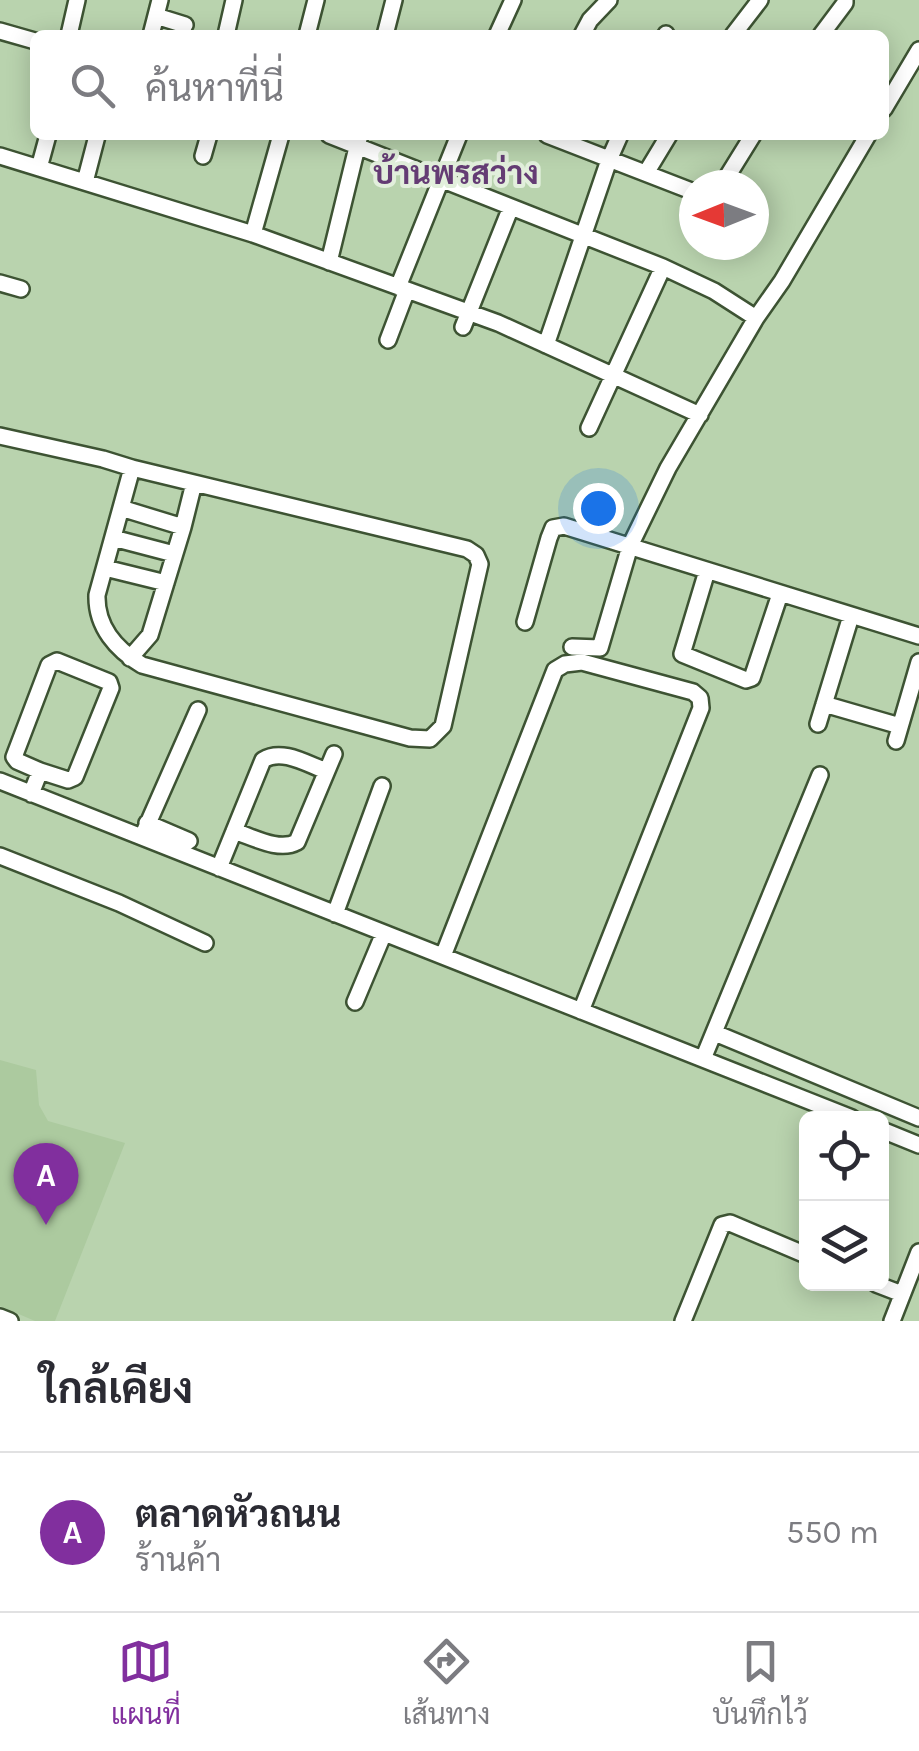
<!DOCTYPE html>
<html lang="th">
<head>
<meta charset="utf-8">
<style>
	:root { --surface:#fff; --page:#f7f7f7; --text:#2b2b33; --muted:#7c7c81; --line:#e1e1e2; --accent:#812f9e }
	body { margin:0; font-family:Karla,Sarabun,sans-serif; background:var(--page); color:var(--text) }
	.controls { position:absolute; right:30px; bottom:30px; display:grid; overflow:hidden; border-radius:15px; box-shadow:0 5px 25px #0003 }
	.controls button { width:90px; height:90px; display:grid; place-items:center; padding:0; border:0; border-bottom:2px solid var(--line); background:var(--surface); color:var(--text); font:50px sans-serif }
	.compass { position:absolute; left:679px; top:170px; width:90px; height:90px; border-radius:50%; background:var(--surface); box-shadow:0 5px 25px #0003; rotate:269deg }
	.you { position:absolute; left:598px; top:508px; width:35px; height:35px; margin:-25px; border:8px solid #fff; border-radius:50%; background:#1a73e8; box-shadow:0 0 0 15px #1a73e833 }
	.badge { display:grid; place-items:center; width:65px; height:65px; border-radius:50%; background:var(--accent); color:#fff; font-size:32px; font-weight:700 }
	.pin { position:absolute; translate:-50% -82px; filter:drop-shadow(0 2px 5px #0008) }
	.pin::after { content:''; position:absolute; top:52px; width:35px; height:30px; background:inherit; clip-path:polygon(0 0,100% 0,50% 100%) }
	.list { margin:0; padding:0; list-style:none }
	h2 { display:flex; justify-content:space-between; align-items:center; height:130px; margin:0; padding:0 40px; font-size:42px }
	h2 small { font-size:32px; font-weight:400; color:var(--muted) }
	.list li { display:grid; grid-template-columns:65px 1fr auto; gap:30px; align-items:center; box-sizing:border-box; height:160px; padding:0 40px; border-top:2px solid var(--line) }
	.list b { display:block; font-size:38px; white-space:nowrap }
	.list p { margin:0; font-size:32px; white-space:nowrap; color:var(--muted) }
	.list em { font-size:32px; font-style:normal; color:var(--muted) }
	.icon { flex:none; width:55px; height:55px; fill:none; stroke:currentColor; stroke-width:2; stroke-linecap:round; stroke-linejoin:round }
	.map { position:relative; flex:none; width:919px; height:1321px; overflow:hidden }
	.search { position:absolute; background:var(--surface); box-shadow:0 5px 25px #0003; left:30px; right:30px; top:30px; height:110px; display:flex; align-items:center; gap:25px; box-sizing:border-box; padding:0 35px; border-radius:15px; color:var(--muted); font-size:38px }
	.sheet { height:290px; background:var(--surface) }
	nav { display:flex; justify-content:space-around; align-items:center; box-sizing:border-box; height:140px; border-top:2px solid var(--line); background:var(--surface); font-size:28px; color:var(--muted) }
	nav a { display:grid; justify-items:center; gap:5px }
	nav .on { color:var(--accent) }
	.map>svg:first-child { display:block }
	.built { fill:#acca9f }
	.lines { fill:none; stroke-linecap:round; stroke-linejoin:round }
	.minor-casing { stroke:#3d5333; stroke-width:20 }
	.minor { stroke:#fff; stroke-width:15 }
	.labels { text-anchor:middle; dominant-baseline:central; stroke-width:8; stroke-linejoin:round; paint-order:stroke }
	.quarter-label { font-size:32px; font-weight:bold; fill:#643c74; stroke:#e2efdc }
</style>
</head>
<body>
<div class="map">
<svg width="919" height="1321" viewBox="0 0 919 1321">
	<rect width="100%" height="100%" fill="#b9d3ae"/>
	<path class="built" d="M 0,1060 L 36,1070 L 39,1105 L 48,1121 L 125,1143 L 55,1321 L 35,1321 L 0,1306 Z"/>
	<g class="lines">
		<g class="minor-casing">
			<path id="minor" d="M 156,16 L 185,25
				M 0,31 L 35,41
				M 69,35 L 77,0
				M 151,35 L 160,0
				M 226,35 L 234,0
				M 307,35 L 316,0
				M 385,35 L 394,0
				M 497,35 L 513,0
				M 582,35 L 590,20 L 609,0
				M 666,35 L 666,34
				M 733,35 L 760,0
				M 821,35 L 845,3 L 845,0
				M 884,109 L 919,50
				M 329,135 L 663,267 L 714,291 L 756,318
				M 547,135 L 694,192
				M 0,156 L 253,234 L 498,323 L 700,415
				M 203,156 L 209,135
				M 39,168 L 48,135
				M 646,173 L 669,135
				M 85,182 L 97,136
				M 722,185 L 753,135
				M 253,234 L 281,135
				M 329,262 L 360,135
				M 0,283 L 21,289
				M 398,287 L 459,135
				M 463,327 L 511,207
				M 388,340 L 407,290
				M 546,345 L 609,160 L 620,135
				M 589,428 L 663,267
				M 0,436 L 103,459 L 132,468 L 97,595 C 96,627 117,650 142,665 L 410,738 L 430,739 L 443,726 L 480,564 L 476,555 L 467,549 L 132,468
				M 121,508 L 183,527
				M 113,538 L 174,554
				M 105,568 L 166,583
				M 707,571 L 682,654 L 746,680 L 752,678 L 780,594
				M 525,622 L 549,538 L 553,528 L 564,526 L 919,636
				M 572,647 L 600,648 L 630,546 L 668,468 L 756,318 L 782,281 L 868,135
				M 130,658 L 150,635 L 183,527 L 194,483
				M 824,704 L 900,726
				M 818,724 L 851,616
				M 896,741 L 919,662
				M 0,781 L 852,1118
				M 31,794 L 40,771 L 17,761 L 14,757 L 49,665 L 57,661 L 109,682 L 111,688 L 75,777 L 68,780 L 40,771
				M 147,823 L 189,841
				M 234,831 C 253,837 279,852 297,842 L 334,754
				M 142,837 L 198,710
				M 0,856 L 119,903 L 205,943
				M 219,868 L 263,760 C 282,748 307,764 326,771
				M 335,914 L 382,786
				M 443,956 L 555,670 L 565,664 L 582,662 L 693,692 L 700,698 L 701,708 L 581,1011
				M 355,1002 L 384,933
				M 715,1033 L 919,1118
				M 703,1059 L 820,775
				M 882,1130 L 919,1145
				M 876,1284 L 902,1294
				M 0,1317 L 10,1321
				M 683,1321 L 722,1225 L 730,1223 L 806,1255
				M 892,1321 L 919,1252"/>
		</g>
		<use href="#minor" class="minor"/>
	</g>
	<g class="labels">
		<g class="quarter-label">
			<text x="456" y="173">บ้านพรสว่าง</text>
		</g>
	</g>
</svg>
<div class="controls">
<button><svg class="icon" aria-label="locate" viewBox="0 0 24 24"><circle cx="12" cy="12" r="6"/><path d="M12 2v4M12 18v4M2 12h4M18 12h4"/></svg></button>
<button><svg class="icon" aria-label="layers" viewBox="0 0 24 24"><path d="M12 4l9 5-9 5-9-5zM3 14l9 5 9-5"/></svg></button>
</div>
<svg class="compass" viewBox="-18 -18 36 36"><path d="M0-13l5 13h-10z" fill="#e53935"/><path d="M0 13l5-13h-10z" fill="#7c7c81"/></svg>
<div class="you"></div>
<div class="pin badge" style="left:46px;top:1225px">A</div>
<div class="search"><svg class="icon" aria-label="search" viewBox="0 0 24 24"><circle cx="10" cy="10" r="6"/><path d="M15 15l6 6"/></svg>ค้นหาที่นี่</div>
</div>
<section class="sheet">
<h2>ใกล้เคียง<small></small></h2>
<ul class="list">
<li><span class="badge">A</span><div><b>ตลาดหัวถนน</b><p>ร้านค้า</p></div><em>550 m</em></li>
</ul>
</section>
<nav>
<a class="on"><svg class="icon" aria-label="map" viewBox="0 0 24 24"><path d="M3 6l6-2 6 2 6-2v14l-6 2-6-2-6 2zM9 4v14M15 6v14"/></svg>แผนที่</a>
<a><svg class="icon" aria-label="directions" viewBox="0 0 24 24"><path d="M12 3l9 9-9 9-9-9zM9 14v-3h6M13 9l2 2-2 2"/></svg>เส้นทาง</a>
<a><svg class="icon" aria-label="saved" viewBox="0 0 24 24"><path d="M7 4h10v16l-5-4-5 4z"/></svg>บันทึกไว้</a>
</nav>
</body>
</html>
